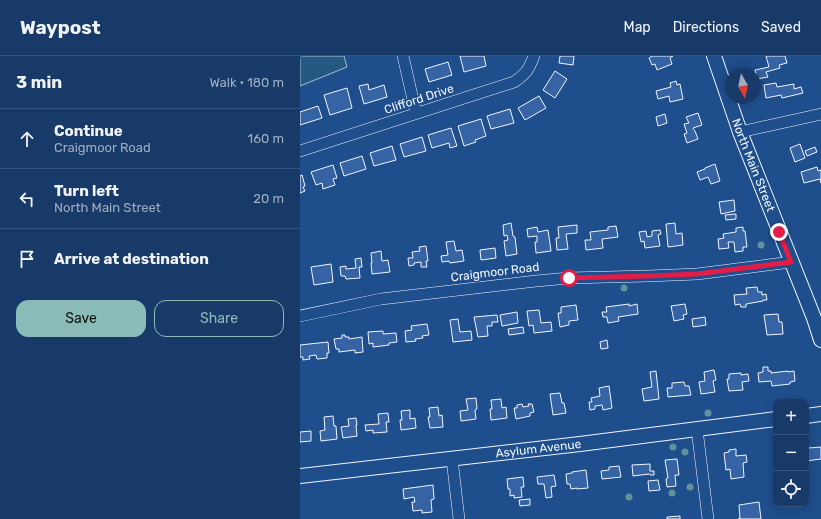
<!DOCTYPE html>
<html lang="en">
<head>
<meta charset="utf-8">
<style>
	:root { --surface:#173a69; --page:#244571; --text:#f1f3f6; --muted:#9eadc0; --line:#36547d; --accent:#8bbbb9 }
	body { margin:0; font-family:Rubik,sans-serif; background:var(--page); color:var(--text) }
	.controls { position:absolute; right:12px; bottom:12px; display:grid; overflow:hidden; border-radius:8px; box-shadow:0 2px 10px #0003 }
	.controls button { width:36px; height:36px; display:grid; place-items:center; padding:0; border:0; border-bottom:1px solid var(--line); background:var(--surface); color:var(--text); font:20px sans-serif }
	.compass { position:absolute; left:425px; top:12px; width:36px; height:36px; border-radius:50%; background:var(--surface); box-shadow:0 2px 10px #0003; rotate:171deg }
	.stop { position:absolute; width:12px; height:12px; margin:-9px; border:3px solid #e11d48; border-radius:50%; background:#fff }
	.stop.end { background:#e11d48; border-color:#fff; box-shadow:0 1px 4px #0008 }
	.list { margin:0; padding:0; list-style:none }
	h2 { display:flex; justify-content:space-between; align-items:center; height:52px; margin:0; padding:0 16px; font-size:17px }
	h2 small { font-size:13px; font-weight:400; color:var(--muted) }
	.list li { display:grid; grid-template-columns:26px 1fr auto; gap:12px; align-items:center; box-sizing:border-box; height:60px; padding:0 16px; border-top:1px solid var(--line) }
	.list b { display:block; font-size:15px; white-space:nowrap }
	.list p { margin:0; font-size:13px; white-space:nowrap; color:var(--muted) }
	.list em { font-size:13px; font-style:normal; color:var(--muted) }
	.actions { display:flex; gap:8px; padding:12px 16px }
	.actions a { flex:1; padding:9px 0; border:1px solid var(--accent); border-radius:12px; text-align:center; font-size:14px; color:var(--accent) }
	.actions .main { background:var(--accent); color:#111 }
	.icon { flex:none; width:22px; height:22px; fill:none; stroke:currentColor; stroke-width:2; stroke-linecap:round; stroke-linejoin:round }
	.map { position:relative; flex:none; width:521px; height:463px; overflow:hidden }
	header { display:flex; align-items:center; gap:24px; box-sizing:border-box; height:56px; padding:0 20px; background:var(--surface); border-bottom:1px solid var(--line) }
	header strong { font-size:19px }
	nav { display:flex; gap:22px; margin-inline-start:auto; font-size:14px }
	main { display:flex }
	aside { flex:1; background:var(--surface) }
	.map>svg:first-child { display:block }
	.green { fill:#245a82; stroke:#a8bbd7 }
	.lines { fill:none; stroke-linecap:round; stroke-linejoin:round }
	.stream { stroke:#3b69a3; stroke-width:3 }
	.building { fill:#3563a3; stroke:#f2f6ff }
	.minor-casing { stroke:#f2f6ff; stroke-width:12 }
	.major-casing { stroke:#f2f6ff; stroke-width:16 }
	.minor { stroke:#1f4e8c; stroke-width:11 }
	.major { stroke:#1f4e8c; stroke-width:14 }
	.tree { fill:#61919a }
	.route { stroke:#e11d48; stroke-width:5 }
	.labels { text-anchor:middle; dominant-baseline:central; stroke-width:3; stroke-linejoin:round; paint-order:stroke }
	.street-label { font-size:12px; fill:#f2f6ff; stroke:#1f4e8c }
</style>
</head>
<body>
<header>
<strong>Waypost</strong>
<nav><a>Map</a><a>Directions</a><a>Saved</a></nav>
</header>
<main>
<aside>
<h2>3 min<small>Walk · 180 m</small></h2>
<ul class="list">
<li><svg class="icon" aria-label="ahead" viewBox="0 0 24 24"><path d="M12 20V5M6 11l6-6 6 6"/></svg><div><b>Continue</b><p>Craigmoor Road</p></div><em>160 m</em></li>
<li><svg class="icon" aria-label="left" viewBox="0 0 24 24"><path d="M17 20v-9H6M10 6l-5 5 5 5"/></svg><div><b>Turn left</b><p>North Main Street</p></div><em>20 m</em></li>
<li><svg class="icon" aria-label="arrive" viewBox="0 0 24 24"><path d="M6 21V4h12l-3 4 3 4H6"/></svg><div><b>Arrive at destination</b></div></li>
</ul>
<div class="actions"><a class="main">Save</a><a>Share</a></div>
</aside>
<div class="map">
<svg width="521" height="463" viewBox="0 0 521 463">
	<rect width="100%" height="100%" fill="#1f4e8c"/>
	<path class="green" d="M 0,0 L 44,0 L 47,11 L 0,30 Z"/>
	<g class="lines">
		<path class="stream" d="M 0,2 L 1,0"/>
	</g>
	<path class="building" d="M 160,0 L 184,0 L 186,10 L 164,16 Z
		M 260,0 L 274,0 L 273,9 L 259,7 Z
		M 352,0 L 373,0 L 370,2 L 372,8 L 357,14 L 355,8 L 352,9 L 349,2 Z
		M 466,0 L 485,0 L 487,7 L 479,9 L 480,12 L 466,16 L 468,21 L 457,23 L 455,14 L 469,11 Z
		M 148,6 L 152,19 L 129,26 L 125,13 Z
		M 255,15 L 267,23 L 255,42 L 243,34 Z
		M 376,25 L 377,29 L 380,28 L 383,43 L 370,46 L 369,40 L 358,43 L 356,35 L 371,31 L 370,27 Z
		M 476,27 L 477,31 L 494,28 L 494,33 L 501,31 L 503,37 L 482,42 L 481,39 L 466,42 L 464,29 Z
		M 68,28 L 69,34 L 84,29 L 87,41 L 64,48 L 59,30 Z
		M 47,32 L 52,52 L 30,59 L 24,39 Z
		M 239,40 L 246,52 L 225,64 L 218,52 Z
		M 18,50 L 22,62 L 0,69 L 0,56 Z
		M 210,53 L 214,67 L 191,73 L 187,60 Z
		M 398,57 L 402,69 L 393,72 L 394,74 L 395,75 L 398,83 L 387,87 L 384,78 L 387,77 L 384,68 L 389,67 L 386,61 Z
		M 365,58 L 367,67 L 358,70 L 356,61 Z
		M 181,63 L 186,80 L 175,84 L 176,86 L 164,90 L 158,70 Z
		M 151,72 L 157,90 L 150,92 L 149,87 L 132,92 L 128,79 Z
		M 122,81 L 126,95 L 104,101 L 100,88 Z
		M 500,88 L 505,102 L 495,106 L 490,92 Z
		M 92,90 L 96,104 L 74,110 L 70,97 Z
		M 515,91 L 517,96 L 507,100 L 505,95 Z
		M 62,100 L 66,113 L 44,120 L 40,107 Z
		M 415,108 L 420,125 L 411,128 L 408,121 L 400,124 L 397,116 L 405,113 L 405,112 Z
		M 33,109 L 37,122 L 33,123 L 35,129 L 23,133 L 22,127 L 16,129 L 11,116 Z
		M 517,111 L 518,115 L 521,114 L 521,127 L 520,123 L 504,127 L 501,116 Z
		M 2,119 L 5,130 L 3,131 L 5,135 L 0,137 L 0,120 Z
		M 434,144 L 435,155 L 421,158 L 419,146 Z
		M 436,158 L 436,163 L 426,164 L 425,159 Z
		M 211,167 L 213,180 L 215,181 L 217,198 L 206,200 L 204,185 L 208,184 L 207,179 L 204,180 L 203,169 Z
		M 375,167 L 376,178 L 382,177 L 383,189 L 368,191 L 366,168 Z
		M 277,169 L 277,177 L 266,178 L 268,193 L 257,194 L 256,182 L 259,182 L 258,171 Z
		M 316,170 L 318,181 L 302,183 L 303,192 L 286,194 L 285,184 L 291,184 L 290,176 L 308,174 L 308,171 Z
		M 237,171 L 238,176 L 248,174 L 251,195 L 236,197 L 235,186 L 237,186 L 237,180 L 228,181 L 227,173 Z
		M 443,171 L 443,175 L 445,175 L 447,191 L 443,191 L 443,195 L 435,196 L 434,186 L 428,186 L 429,192 L 419,193 L 418,183 L 424,182 L 423,178 L 436,176 L 436,172 Z
		M 360,174 L 361,178 L 358,179 L 360,190 L 345,192 L 344,185 L 341,186 L 339,176 L 346,175 L 347,181 L 352,180 L 352,175 Z
		M 154,185 L 156,195 L 162,194 L 164,205 L 150,207 L 149,205 L 142,206 L 141,200 L 148,199 L 146,186 Z
		M 126,190 L 128,205 L 126,205 L 127,211 L 121,211 L 121,206 L 114,207 L 114,209 L 109,210 L 108,202 L 113,202 L 112,196 L 120,195 L 119,191 Z
		M 195,192 L 196,202 L 181,204 L 180,194 Z
		M 81,195 L 82,205 L 88,204 L 90,216 L 72,218 L 71,207 L 72,207 L 71,197 Z
		M 61,202 L 62,211 L 59,211 L 60,222 L 46,223 L 45,220 L 41,220 L 40,211 L 46,210 L 46,213 L 56,212 L 55,203 Z
		M 31,208 L 33,226 L 14,229 L 11,211 Z
		M 457,231 L 458,236 L 462,236 L 462,239 L 466,238 L 467,244 L 463,244 L 463,245 L 446,248 L 446,251 L 441,251 L 440,248 L 435,249 L 434,239 L 447,238 L 446,232 Z
		M 329,248 L 329,250 L 337,248 L 338,258 L 318,261 L 319,265 L 308,267 L 307,261 L 303,261 L 302,256 L 307,256 L 306,251 Z
		M 385,248 L 387,258 L 383,259 L 384,263 L 374,265 L 371,250 Z
		M 276,249 L 278,264 L 269,265 L 269,269 L 260,271 L 258,257 L 261,257 L 261,251 Z
		M 239,254 L 241,267 L 251,266 L 252,275 L 234,277 L 233,269 L 229,270 L 227,255 Z
		M 217,256 L 218,267 L 202,270 L 200,259 Z
		M 478,258 L 479,266 L 482,266 L 483,278 L 467,279 L 464,259 Z
		M 197,259 L 198,266 L 192,266 L 192,270 L 187,270 L 188,280 L 178,281 L 174,261 Z
		M 405,261 L 406,269 L 393,271 L 392,263 Z
		M 158,263 L 160,276 L 171,275 L 172,284 L 153,286 L 150,264 Z
		M 127,268 L 129,279 L 122,280 L 123,282 L 115,283 L 116,285 L 106,286 L 105,275 L 112,274 L 111,270 Z
		M 223,271 L 224,277 L 209,279 L 208,273 Z
		M 83,275 L 83,278 L 96,277 L 97,286 L 89,287 L 89,289 L 73,291 L 73,287 L 69,288 L 68,276 Z
		M 42,279 L 45,279 L 45,281 L 49,281 L 49,283 L 62,281 L 63,296 L 55,297 L 55,294 L 39,296 L 39,293 L 36,293 L 34,283 L 42,282 Z
		M 307,284 L 308,292 L 301,293 L 300,286 Z
		M 28,286 L 29,297 L 27,297 L 27,302 L 17,303 L 16,299 L 9,300 L 10,303 L 3,304 L 3,301 L 0,301 L 0,289 Z
		M 463,311 L 468,311 L 468,315 L 471,315 L 471,317 L 488,315 L 488,316 L 494,315 L 495,325 L 490,326 L 490,328 L 472,330 L 471,325 L 459,326 L 458,317 L 463,316 Z
		M 414,314 L 416,324 L 413,325 L 415,336 L 401,338 L 399,326 L 405,325 L 404,316 Z
		M 356,315 L 359,343 L 344,345 L 342,333 L 352,331 L 350,316 Z
		M 441,317 L 441,319 L 448,318 L 449,325 L 442,326 L 443,334 L 429,335 L 427,323 L 429,323 L 429,318 Z
		M 384,326 L 385,330 L 389,330 L 391,339 L 368,341 L 367,332 L 372,332 L 372,327 Z
		M 309,330 L 312,352 L 303,354 L 302,349 L 295,350 L 295,353 L 290,354 L 289,346 L 292,346 L 291,342 L 300,340 L 299,332 Z
		M 260,337 L 262,347 L 264,347 L 266,357 L 253,359 L 250,338 Z
		M 176,342 L 177,353 L 175,354 L 176,363 L 161,365 L 160,355 L 168,354 L 166,343 Z
		M 201,343 L 202,352 L 206,351 L 207,362 L 191,364 L 190,353 L 192,353 L 191,344 Z
		M 222,348 L 223,351 L 229,350 L 228,348 L 232,348 L 234,356 L 230,357 L 230,360 L 216,363 L 214,352 L 217,352 L 217,349 Z
		M 138,351 L 139,360 L 142,359 L 143,371 L 130,372 L 128,361 L 130,361 L 129,352 Z
		M 110,354 L 110,363 L 115,362 L 116,372 L 101,374 L 100,364 L 102,364 L 101,355 Z
		M 88,357 L 89,366 L 86,366 L 87,376 L 73,377 L 73,374 L 66,375 L 65,369 L 79,368 L 78,358 Z
		M 33,360 L 34,370 L 36,370 L 37,383 L 21,385 L 20,375 L 25,374 L 24,361 Z
		M 56,362 L 57,369 L 56,369 L 57,380 L 43,382 L 41,371 L 49,370 L 48,363 Z
		M 11,375 L 11,385 L 0,386 L 0,376 Z
		M 506,388 L 508,388 L 509,392 L 521,391 L 521,403 L 506,405 Z
		M 436,393 L 436,400 L 446,399 L 447,406 L 443,407 L 444,421 L 431,423 L 430,413 L 426,414 L 424,397 L 429,396 L 429,394 Z
		M 377,403 L 379,419 L 375,419 L 376,430 L 367,431 L 366,423 L 368,422 L 365,404 Z
		M 350,408 L 350,415 L 354,415 L 354,419 L 350,419 L 349,418 L 333,420 L 332,409 Z
		M 319,410 L 321,421 L 302,423 L 301,415 L 309,414 L 309,411 Z
		M 286,414 L 288,432 L 277,433 L 277,432 L 271,433 L 270,428 L 267,428 L 266,418 L 272,417 L 272,416 Z
		M 254,419 L 256,430 L 251,431 L 252,441 L 246,442 L 244,428 L 238,428 L 237,421 Z
		M 223,421 L 224,431 L 221,431 L 222,441 L 214,442 L 214,439 L 210,440 L 210,433 L 208,433 L 207,423 Z
		M 358,424 L 360,434 L 349,435 L 348,425 Z
		M 133,429 L 134,443 L 131,444 L 132,456 L 122,457 L 122,454 L 113,455 L 112,446 L 115,446 L 114,441 L 104,443 L 103,433 Z
		M 230,443 L 230,449 L 220,450 L 219,444 Z
		M 459,446 L 461,463 L 438,463 L 440,463 L 439,449 Z
		M 380,460 L 380,463 L 367,463 L 367,461 Z"/>
	<g class="lines">
		<g class="minor-casing">
			<path id="minor" d="M 103,0 L 116,57
				M 440,76 L 521,58
				M 0,95 L 214,26 C 226,18 229,13 234,0
				M 0,260 L 81,243 L 236,225 L 269,222 L 348,220 L 397,218 L 491,206
				M 397,373 L 408,463
				M 152,403 L 159,463"/>
		</g>
		<g class="major-casing">
			<g id="major">
				<path id="s1" d="M 414,0 L 440,76 L 514,262 L 521,284"/>
				<path d="M 506,360 L 521,358"/>
				<path id="s2" d="M 0,420 L 280,388 L 476,363"/>
			</g>
		</g>
		<use href="#minor" class="minor"/>
		<use href="#major" class="major"/>
	</g>
	<g class="tree">
		<circle cx="461" cy="189" r="3.5"/>
		<circle cx="324" cy="232" r="3.5"/>
		<circle cx="408" cy="357" r="3.5"/>
		<circle cx="373" cy="391" r="3.5"/>
		<circle cx="385" cy="396" r="3.5"/>
		<circle cx="390" cy="431" r="3.5"/>
		<circle cx="372" cy="437" r="3.5"/>
		<circle cx="329" cy="441" r="3.5"/>
	</g>
	<g class="lines">
		<path class="route" d="M 269,222 L 348,220 L 397,218 L 491,206 L 479,176"/>
	</g>
	<g class="labels">
		<g class="street-label">
			<text transform="translate(119 43) rotate(-18)">Clifford Drive</text>
			<text stroke="none"><textPath href="#s1" startOffset="116">North Main Street</textPath></text>
			<text transform="translate(195 216) rotate(-7)">Craigmoor Road</text>
			<text stroke="none"><textPath href="#s2" startOffset="240">Asylum Avenue</textPath></text>
		</g>
	</g>
</svg>
<div class="controls">
<button>+</button>
<button>−</button>
<button><svg class="icon" aria-label="locate" viewBox="0 0 24 24"><circle cx="12" cy="12" r="6"/><path d="M12 2v4M12 18v4M2 12h4M18 12h4"/></svg></button>
</div>
<svg class="compass" viewBox="-18 -18 36 36"><path d="M0-13l5 13h-10z" fill="#e53935"/><path d="M0 13l5-13h-10z" fill="#9eadc0"/></svg>
<div class="stop" style="left:269px;top:222px"></div>
<div class="stop end" style="left:479px;top:176px"></div>
</div>
</main>
</body>
</html>
